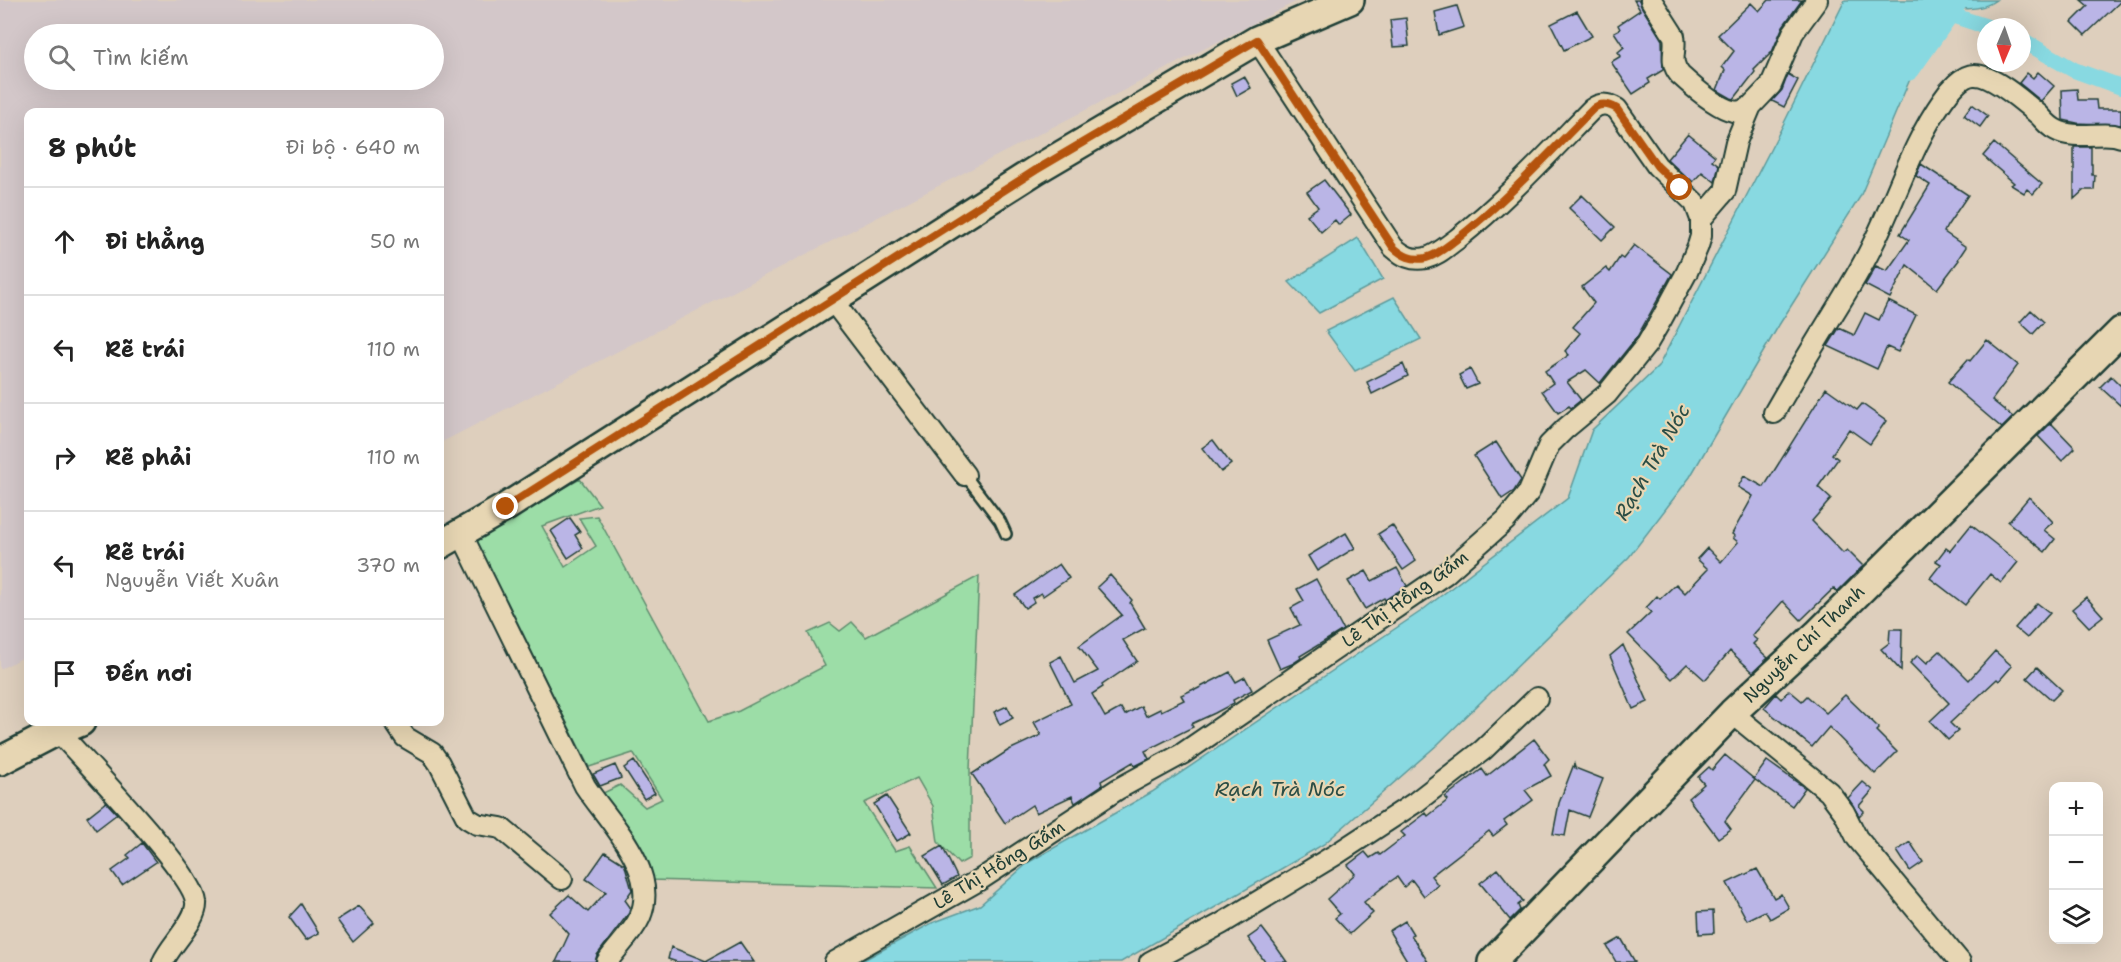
<!DOCTYPE html>
<html lang="vi">
<head>
<meta charset="utf-8">
<style>
	:root { --surface:#fff; --page:#f2f2f2; --text:#222; --muted:#767676; --line:#e0e0e0 }
	body { margin:0; font-family:"Shantell Sans",sans-serif; background:var(--page); color:var(--text) }
	.controls { position:absolute; right:18px; bottom:18px; display:grid; overflow:hidden; border-radius:12px; box-shadow:0 6px 24px #0002 }
	.controls button { width:54px; height:54px; display:grid; place-items:center; padding:0; border:0; border-bottom:2px solid var(--line); background:var(--surface); color:var(--text); font:30px sans-serif }
	.compass { position:absolute; left:1977px; top:18px; width:54px; height:54px; border-radius:50%; background:var(--surface); box-shadow:0 6px 24px #0002; rotate:182deg }
	.stop { position:absolute; width:18px; height:18px; margin:-14px; border:4px solid #b45309; border-radius:50%; background:#fff }
	.stop.end { background:#b45309; border-color:#fff; box-shadow:0 2px 6px #0008 }
	.list { margin:0; padding:0; list-style:none }
	h2 { display:flex; justify-content:space-between; align-items:center; height:78px; margin:0; padding:0 24px; font-size:26px }
	h2 small { font-size:20px; font-weight:400; color:var(--muted) }
	.list li { display:grid; grid-template-columns:39px 1fr auto; gap:18px; align-items:center; box-sizing:border-box; height:108px; padding:0 24px; border-top:2px solid var(--line) }
	.list b { display:block; font-size:22px; white-space:nowrap }
	.list p { margin:0; font-size:20px; white-space:nowrap; color:var(--muted) }
	.list em { font-size:20px; font-style:normal; color:var(--muted) }
	.icon { flex:none; width:33px; height:33px; fill:none; stroke:currentColor; stroke-width:2; stroke-linecap:round; stroke-linejoin:round }
	.map { position:relative; flex:none; width:2121px; height:962px; overflow:hidden }
	.search { position:absolute; background:var(--surface); box-shadow:0 6px 24px #0002; left:24px; top:24px; width:420px; height:66px; display:flex; align-items:center; gap:15px; box-sizing:border-box; padding:0 21px; border-radius:33px; color:var(--muted); font-size:22px }
	.panel { position:absolute; background:var(--surface); box-shadow:0 6px 24px #0002; left:24px; top:108px; width:420px; height:618px; border-radius:12px }
	.map>svg:first-child { display:block }
	.built { fill:#d3c7c9; fill-rule:evenodd }
	.green { fill:#9cdda7; stroke:#5e8d6e; stroke-width:1.5 }
	.water { fill:#88d9e1; stroke:#5e9b9c; stroke-width:1.5 }
	.lines { fill:none; stroke-linecap:round; stroke-linejoin:round }
	.canal { stroke:#88d9e1; stroke-width:16 }
	.river { stroke:#88d9e1; stroke-width:28 }
	.building { fill:#bab5e6; stroke:#1f3d34; stroke-width:1.5 }
	.lane-casing { stroke:#1f3d34; stroke-width:14 }
	.street-casing { stroke:#1f3d34; stroke-width:24 }
	.secondary-casing { stroke:#1f3d34; stroke-width:32 }
	.lane { stroke:#e7d6b3; stroke-width:9 }
	.street { stroke:#e7d6b3; stroke-width:20 }
	.secondary { stroke:#e7d6b3; stroke-width:27 }
	.route { stroke:#b45309; stroke-width:8 }
	.labels { text-anchor:middle; dominant-baseline:central; stroke-width:4.5; stroke-linejoin:round; paint-order:stroke }
	.street-label { font-size:18px; fill:#1f3d34; stroke:#e7d6b3 }
	.water-label { font-size:20px; font-style:italic; fill:#2a4d45; stroke:#e7d6b3 }
</style>
</head>
<body>
<div class="map">
<svg width="2121" height="962" viewBox="0 0 2121 962">
	<rect width="100%" height="100%" fill="#decfbd"/>
	<filter id="ink" filterUnits="userSpaceOnUse"><feTurbulence type="fractalNoise" baseFrequency=".0167" numOctaves="2"/><feDisplacementMap in="SourceGraphic" scale="12" xChannelSelector="R" yChannelSelector="G"/><feConvolveMatrix kernelMatrix="1 2 1 2 8 2 1 2 1" color-interpolation-filters="sRGB"/></filter>
	<g filter="url(#ink)">
		<path class="built" d="M 0,0 L 1299,0 L 440,443 L 440,112 L 28,112 L 28,655 L 0,669 ZM 34,34 L 434,34 L 434,80 L 34,80 Z"/>
		<path class="green" d="M 580,479 L 600,505 L 542,526 L 565,567 L 596,546 L 579,518 L 597,516 L 709,721 L 739,711 L 825,666 L 808,633 L 830,623 L 840,631 L 852,622 L 866,637 L 979,576 L 970,769 L 970,858 L 959,864 L 938,842 L 933,806 L 917,778 L 864,803 L 895,851 L 910,846 L 937,888 L 650,880 L 599,795 L 620,785 L 645,807 L 662,799 L 633,753 L 589,767 L 474,538 Z"/>
		<path class="water" d="M 1845,0 L 1996,0 C 1980,12 1960,9 1941,6 L 1860,197 L 1779,325 L 1690,477 L 1629,557 L 1437,745 L 1324,844 L 1121,962 L 860,962 L 932,923 L 980,905 L 1029,862 L 1152,792 L 1420,612 L 1568,498 L 1592,430 L 1658,367 L 1782,127 Z
			M 1358,238 L 1383,279 L 1319,313 L 1289,282 Z
			M 1394,297 L 1421,339 L 1355,371 L 1326,331 Z"/>
		<g class="lines">
			<path class="canal" d="M 1945,13 L 1988,27
				M 2022,40 L 2074,70 L 2121,87"/>
			<path class="river" d="M 1907,67 L 1954,0"/>
		</g>
		<path class="building" d="M 1634,0 L 1639,0 L 1641,6 L 1662,40 L 1663,70 L 1648,79 L 1650,83 L 1633,94 L 1611,62 L 1621,56 L 1618,52 L 1624,47 L 1614,32 L 1620,29 L 1618,25 L 1640,10 Z
			M 1769,0 L 1802,0 L 1783,26 L 1772,52 L 1754,70 L 1755,72 L 1734,99 L 1731,98 L 1717,90 L 1725,70 L 1722,67 L 1734,51 L 1718,35 L 1751,3 L 1759,11 Z
			M 2081,0 L 2121,0 L 2121,1 L 2085,35 L 2072,22 L 2088,6 Z
			M 1457,6 L 1464,27 L 1439,35 L 1435,12 Z
			M 1577,11 L 1592,36 L 1564,50 L 1551,24 Z
			M 1406,18 L 1409,46 L 1393,47 L 1390,20 Z
			M 2038,72 L 2054,86 L 2041,101 L 2019,83 L 2027,73 L 2033,78 Z
			M 1788,74 L 1798,80 L 1784,107 L 1772,101 L 1782,90 Z
			M 1244,76 L 1251,88 L 1237,96 L 1231,83 Z
			M 2077,89 L 2078,100 L 2096,100 L 2097,109 L 2121,109 L 2121,125 L 2077,123 L 2063,120 L 2062,90 Z
			M 1972,104 L 1988,116 L 1980,127 L 1964,115 Z
			M 1688,134 L 1715,156 L 1712,160 L 1719,165 L 1715,182 L 1702,172 L 1693,182 L 1690,179 L 1689,180 L 1667,159 Z
			M 1994,143 L 2042,184 L 2033,194 L 2027,189 L 2024,193 L 2011,185 L 2014,183 L 1983,156 Z
			M 2074,147 L 2091,147 L 2091,164 L 2092,164 L 2092,175 L 2095,175 L 2094,190 L 2084,190 L 2074,199 Z
			M 1921,164 L 1968,195 L 1947,226 L 1944,232 L 1966,247 L 1958,259 L 1959,260 L 1937,289 L 1907,265 L 1890,298 L 1865,285 L 1876,266 L 1887,271 L 1909,240 L 1900,234 L 1930,185 L 1916,176 Z
			M 1324,180 L 1351,215 L 1339,225 L 1335,220 L 1321,232 L 1307,215 L 1318,207 L 1307,192 Z
			M 1582,195 L 1615,227 L 1602,240 L 1569,208 Z
			M 1634,245 L 1672,274 L 1637,337 L 1600,383 L 1586,370 L 1567,382 L 1581,400 L 1571,408 L 1569,406 L 1558,413 L 1542,391 L 1553,383 L 1545,371 L 1569,355 L 1565,351 L 1580,333 L 1573,327 L 1594,303 L 1582,287 L 1606,268 L 1610,272 L 1620,257 L 1623,259 Z
			M 1888,301 L 1916,315 L 1898,352 L 1887,347 L 1877,369 L 1828,346 L 1839,328 L 1854,335 L 1865,313 L 1879,320 Z
			M 2031,310 L 2044,322 L 2033,334 L 2020,322 Z
			M 1987,340 L 2018,365 L 1992,400 L 2013,417 L 2002,428 L 1948,382 L 1968,359 L 1970,361 Z
			M 1403,364 L 1408,376 L 1372,394 L 1367,382 Z
			M 1470,369 L 1478,384 L 1466,389 L 1459,375 Z
			M 2111,376 L 2121,386 L 2121,406 L 2100,387 Z
			M 1826,388 L 1857,410 L 1862,404 L 1886,421 L 1870,444 L 1849,429 L 1832,454 L 1838,459 L 1818,487 L 1831,499 L 1812,521 L 1843,553 L 1847,550 L 1863,566 L 1837,592 L 1834,588 L 1801,620 L 1783,601 L 1752,636 L 1757,640 L 1753,644 L 1768,658 L 1753,672 L 1730,651 L 1705,680 L 1687,664 L 1672,679 L 1628,634 L 1651,612 L 1646,608 L 1657,596 L 1660,599 L 1676,584 L 1685,593 L 1708,569 L 1697,559 L 1707,548 L 1721,562 L 1738,542 L 1733,538 L 1735,536 L 1732,534 L 1753,496 L 1738,487 L 1744,476 L 1764,487 Z
			M 2051,423 L 2075,448 L 2062,461 L 2038,436 Z
			M 1213,440 L 1231,464 L 1221,472 L 1202,448 Z
			M 1496,442 L 1521,480 L 1514,491 L 1502,499 L 1474,456 Z
			M 2029,497 L 2053,522 L 2044,530 L 2055,539 L 2045,552 L 2008,522 Z
			M 570,518 L 580,532 L 575,535 L 583,548 L 568,558 L 551,531 Z
			M 1392,525 L 1416,561 L 1403,570 L 1378,534 Z
			M 1971,525 L 2018,562 L 2001,583 L 1990,574 L 1965,605 L 1930,578 L 1941,564 L 1936,561 L 1946,548 L 1950,551 Z
			M 1346,533 L 1355,548 L 1317,571 L 1308,556 Z
			M 1059,564 L 1069,578 L 1043,596 L 1041,593 L 1032,598 L 1034,602 L 1025,608 L 1015,595 Z
			M 1397,568 L 1407,586 L 1385,600 L 1384,598 L 1365,609 L 1348,581 L 1366,571 L 1372,581 Z
			M 1110,575 L 1132,600 L 1130,603 L 1145,628 L 1123,640 L 1137,661 L 1102,685 L 1103,687 L 1092,694 L 1105,717 L 1121,708 L 1125,715 L 1141,706 L 1146,716 L 1160,709 L 1161,711 L 1184,700 L 1181,695 L 1194,689 L 1195,690 L 1230,672 L 1236,682 L 1245,677 L 1252,690 L 1233,700 L 1234,703 L 1215,713 L 1191,724 L 1193,727 L 1145,751 L 1149,759 L 1135,766 L 1133,762 L 1101,781 L 1102,785 L 1075,803 L 1072,796 L 1036,813 L 1032,805 L 1005,823 L 972,774 L 1009,750 L 1041,735 L 1034,722 L 1071,704 L 1050,662 L 1061,656 L 1075,683 L 1098,671 L 1079,646 L 1122,615 L 1097,587 Z
			M 1316,579 L 1343,630 L 1300,656 L 1301,658 L 1292,664 L 1280,669 L 1267,640 L 1300,625 L 1291,608 L 1304,601 L 1297,589 Z
			M 2086,597 L 2103,616 L 2089,627 L 2072,609 Z
			M 2037,603 L 2050,613 L 2027,638 L 2015,628 Z
			M 1890,629 L 1902,629 L 1901,671 L 1881,649 L 1889,643 Z
			M 1623,645 L 1648,702 L 1633,709 L 1610,656 Z
			M 1940,651 L 1969,680 L 1995,651 L 2012,666 L 1999,681 L 1997,679 L 1950,723 L 1958,731 L 1948,740 L 1930,721 L 1949,703 L 1910,663 L 1918,655 L 1927,663 Z
			M 2037,667 L 2062,690 L 2052,700 L 2027,678 Z
			M 1789,690 L 1802,701 L 1807,696 L 1826,713 L 1845,695 L 1879,728 L 1876,731 L 1897,752 L 1875,774 L 1829,727 L 1812,747 L 1764,708 L 1776,694 L 1781,699 Z
			M 1007,706 L 1013,718 L 1000,725 L 994,712 Z
			M 1534,739 L 1549,759 L 1544,764 L 1551,776 L 1525,790 L 1533,800 L 1504,821 L 1507,825 L 1493,836 L 1489,831 L 1431,876 L 1438,885 L 1424,896 L 1412,880 L 1404,887 L 1397,877 L 1388,883 L 1364,902 L 1373,913 L 1350,934 L 1335,918 L 1340,914 L 1327,899 L 1355,874 L 1348,865 L 1365,852 L 1370,858 L 1378,853 L 1380,855 L 1405,836 L 1401,832 L 1426,813 L 1428,816 L 1448,800 L 1445,797 L 1482,769 L 1487,776 Z
			M 1725,755 L 1755,780 L 1725,821 L 1731,829 L 1718,838 L 1688,798 L 1704,784 L 1698,777 L 1709,767 L 1712,770 Z
			M 634,761 L 655,793 L 644,799 L 624,768 Z
			M 1767,761 L 1805,788 L 1792,806 L 1754,779 Z
			M 1574,764 L 1575,768 L 1603,779 L 1588,817 L 1570,810 L 1565,836 L 1553,834 L 1559,803 Z
			M 615,765 L 621,778 L 600,786 L 593,774 Z
			M 1863,782 L 1873,790 L 1859,806 L 1864,811 L 1859,816 L 1848,798 Z
			M 887,796 L 911,833 L 897,841 L 874,804 Z
			M 106,802 L 117,814 L 96,830 L 87,817 Z
			M 1910,842 L 1923,862 L 1910,871 L 1897,851 Z
			M 142,843 L 156,862 L 122,885 L 112,871 L 130,858 L 127,855 Z
			M 942,846 L 957,877 L 943,885 L 925,856 Z
			M 605,852 L 624,864 L 626,869 L 632,890 L 625,900 L 630,907 L 629,913 L 597,955 L 595,962 L 556,962 L 569,934 L 550,913 L 569,895 L 588,912 L 606,892 L 586,879 Z
			M 1498,869 L 1523,901 L 1518,905 L 1520,910 L 1510,920 L 1480,883 Z
			M 1757,869 L 1774,898 L 1781,894 L 1789,908 L 1770,919 L 1765,911 L 1747,920 L 1727,883 Z
			M 301,904 L 319,933 L 306,940 L 289,917 Z
			M 359,906 L 374,923 L 353,942 L 337,920 Z
			M 1713,911 L 1714,933 L 1699,934 L 1698,912 Z
			M 1405,921 L 1413,934 L 1411,935 L 1428,962 L 1408,962 L 1389,931 Z
			M 1262,928 L 1275,945 L 1287,962 L 1265,962 L 1248,938 Z
			M 1621,938 L 1635,962 L 1616,962 L 1607,946 Z
			M 740,942 L 754,962 L 677,962 L 668,959 L 671,947 L 706,961 Z"/>
		<g class="lines">
			<g class="lane-casing">
				<path id="lane" d="M 965,475 L 1000,521 L 1006,534"/>
			</g>
			<g class="street-casing">
				<path id="street" d="M 1651,0 L 1674,36 C 1677,52 1668,60 1680,75 C 1692,86 1717,108 1733,111 C 1739,113 1746,109 1751,106
					M 1257,40 L 1393,247 C 1403,256 1412,261 1426,258 C 1438,255 1447,246 1457,239 C 1506,200 1548,154 1592,109 C 1601,102 1609,104 1617,109 L 1657,166 L 1695,203 L 1701,219
					M 832,300 L 965,475
					M 1774,413 C 1792,381 1811,350 1830,319 C 1845,294 1861,270 1873,244 C 1897,196 1912,144 1943,100 C 1949,91 1962,75 1974,75 C 1992,74 2025,103 2039,115 C 2044,120 2048,126 2056,130 C 2072,139 2096,133 2114,135 L 2121,137
					M 461,533 L 585,786 C 608,821 660,870 640,917 C 633,933 617,947 607,962
					M 1732,713 L 1829,792 L 1844,812 L 1857,838 L 1960,962
					M 395,722 L 405,737 L 432,753 L 439,763 L 467,818 L 477,824 L 501,828 L 562,879
					M 58,731 C 83,760 194,873 196,902 C 198,920 170,945 163,962
					M 835,962 L 981,879 L 1118,789 L 1182,754 L 1445,574 L 1506,520 L 1529,492 L 1549,445 L 1565,429 L 1607,394 L 1647,344 L 1661,320 L 1687,272 L 1698,246 L 1701,236 L 1701,219 L 1725,191 L 1736,142 L 1751,106 L 1771,85 L 1793,33 L 1817,0
					M 1150,962 L 1221,924 L 1335,855 L 1416,802 L 1483,750 L 1537,698"/>
			</g>
			<g class="secondary-casing">
				<path id="secondary" d="M 440,545 L 506,507 L 1036,170 L 1257,40 L 1350,0
					M 0,761 L 50,735 L 81,722
					M 1492,962 L 1732,713 L 1817,634 L 2121,331"/>
			</g>
			<use href="#lane" class="lane"/>
			<use href="#street" class="street"/>
			<use href="#secondary" class="secondary"/>
		</g>
	</g>
	<g class="lines" filter="url(#ink)">
		<path class="route" d="M 506,507 L 1036,170 L 1257,40 L 1393,247 C 1403,256 1412,261 1426,258 C 1438,255 1447,246 1457,239 C 1507,200 1548,154 1593,109 C 1601,102 1609,104 1617,109 L 1657,166 L 1680,188"/>
	</g>
	<g class="labels">
		<g class="street-label">
			<text transform="translate(1405 599) rotate(-36)">Lê Thị Hồng Gấm</text>
			<text transform="translate(1804 644) rotate(-44)">Nguyễn Chí Thanh</text>
			<text transform="translate(999 865) rotate(-32)">Lê Thị Hồng Gấm</text>
		</g>
		<g class="water-label">
			<text transform="translate(1652 462) rotate(-60)">Rạch Trà Nóc</text>
			<text x="1280" y="789">Rạch Trà Nóc</text>
		</g>
	</g>
</svg>
<div class="controls">
<button>+</button>
<button>−</button>
<button><svg class="icon" aria-label="layers" viewBox="0 0 24 24"><path d="M12 4l9 5-9 5-9-5zM3 14l9 5 9-5"/></svg></button>
</div>
<svg class="compass" viewBox="-18 -18 36 36"><path d="M0-13l5 13h-10z" fill="#e53935"/><path d="M0 13l5-13h-10z" fill="#767676"/></svg>
<div class="stop" style="left:1680px;top:188px"></div>
<div class="stop end" style="left:506px;top:507px"></div>
<div class="search"><svg class="icon" aria-label="search" viewBox="0 0 24 24"><circle cx="10" cy="10" r="6"/><path d="M15 15l6 6"/></svg>Tìm kiếm</div>
<section class="panel">
<h2>8 phút<small>Đi bộ · 640 m</small></h2>
<ul class="list">
<li><svg class="icon" aria-label="ahead" viewBox="0 0 24 24"><path d="M12 20V5M6 11l6-6 6 6"/></svg><div><b>Đi thẳng</b></div><em>50 m</em></li>
<li><svg class="icon" aria-label="left" viewBox="0 0 24 24"><path d="M17 20v-9H6M10 6l-5 5 5 5"/></svg><div><b>Rẽ trái</b></div><em>110 m</em></li>
<li><svg class="icon" aria-label="right" viewBox="0 0 24 24"><path d="M7 20v-9h11M14 6l5 5-5 5"/></svg><div><b>Rẽ phải</b></div><em>110 m</em></li>
<li><svg class="icon" aria-label="left" viewBox="0 0 24 24"><path d="M17 20v-9H6M10 6l-5 5 5 5"/></svg><div><b>Rẽ trái</b><p>Nguyễn Viết Xuân</p></div><em>370 m</em></li>
<li><svg class="icon" aria-label="arrive" viewBox="0 0 24 24"><path d="M6 21V4h12l-3 4 3 4H6"/></svg><div><b>Đến nơi</b></div></li>
</ul>
</section>
</div>
</body>
</html>
